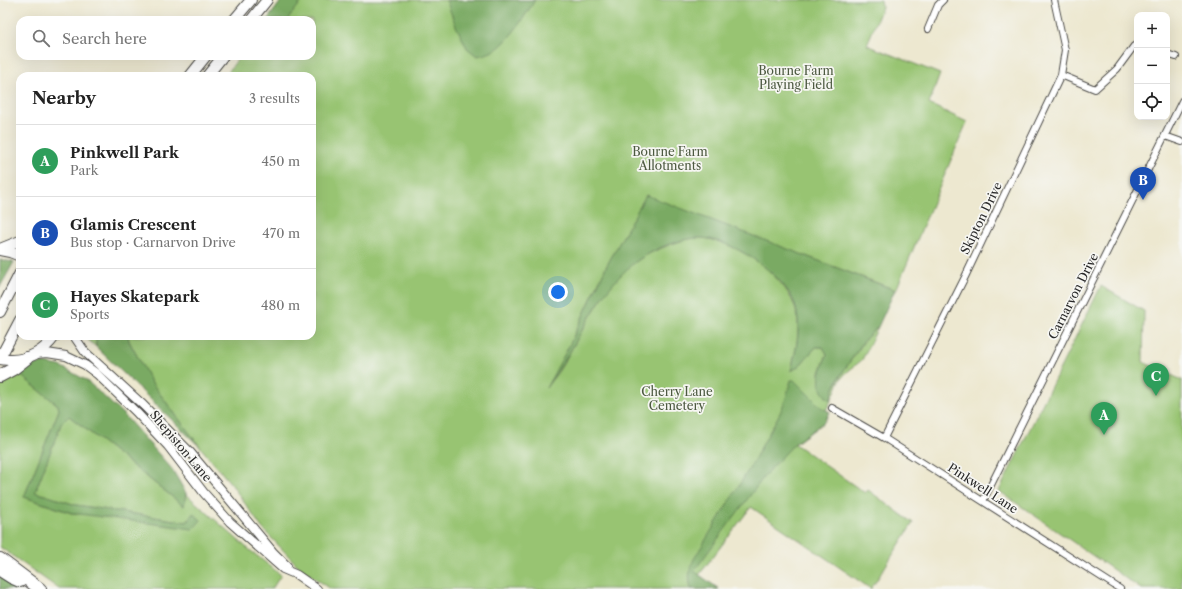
<!DOCTYPE html>
<html lang="en">
<head>
<meta charset="utf-8">
<style>
	:root { --surface:#fff; --page:#f6f6f6; --text:#222; --muted:#767676; --line:#e0e0e0; --accent:#1f6fb2 }
	body { margin:0; font-family:"Libre Caslon Text",serif; background:var(--page); color:var(--text) }
	.controls { position:absolute; right:12px; top:12px; display:grid; overflow:hidden; border-radius:8px; box-shadow:0 4px 16px #0002 }
	.controls button { width:36px; height:36px; display:grid; place-items:center; padding:0; border:0; border-bottom:1px solid var(--line); background:var(--surface); color:var(--text); font:20px sans-serif }
	.you { position:absolute; left:558px; top:292px; width:14px; height:14px; margin:-10px; border:3px solid #fff; border-radius:50%; background:#1a73e8; box-shadow:0 0 0 6px #1a73e833 }
	.badge { display:grid; place-items:center; width:26px; height:26px; border-radius:50%; background:var(--accent); color:#fff; font-size:13px; font-weight:700 }
	.pin { position:absolute; translate:-50% -33px; filter:drop-shadow(0 1px 2px #0008) }
	.pin::after { content:''; position:absolute; top:21px; width:14px; height:12px; background:inherit; clip-path:polygon(0 0,100% 0,50% 100%) }
	.list { margin:0; padding:0; list-style:none }
	h2 { display:flex; justify-content:space-between; align-items:center; height:52px; margin:0; padding:0 16px; font-size:17px }
	h2 small { font-size:13px; font-weight:400; color:var(--muted) }
	.list li { display:grid; grid-template-columns:26px 1fr auto; gap:12px; align-items:center; box-sizing:border-box; height:72px; padding:0 16px; border-top:1px solid var(--line) }
	.list b { display:block; font-size:15px; white-space:nowrap }
	.list p { margin:0; font-size:13px; white-space:nowrap; color:var(--muted) }
	.list em { font-size:13px; font-style:normal; color:var(--muted) }
	.icon { flex:none; width:22px; height:22px; fill:none; stroke:currentColor; stroke-width:2; stroke-linecap:round; stroke-linejoin:round }
	.map { position:relative; flex:none; width:1182px; height:589px; overflow:hidden }
	.search { position:absolute; background:var(--surface); box-shadow:0 4px 16px #0002; left:16px; top:16px; width:300px; height:44px; display:flex; align-items:center; gap:10px; box-sizing:border-box; padding:0 14px; border-radius:12px; color:var(--muted); font-size:15px }
	.panel { position:absolute; background:var(--surface); box-shadow:0 4px 16px #0002; left:16px; top:72px; width:300px; height:268px; border-radius:12px }
	.map>svg:first-child { display:block }
	.green { fill:#98c472; stroke:#62784e }
	.forest { fill:#7aaa64; stroke:#526a48 }
	.lines { fill:none; stroke-linecap:round; stroke-linejoin:round }
	.minor-casing { stroke:#484744; stroke-width:8 }
	.tertiary-casing { stroke:#484744; stroke-width:10 }
	.primary-casing { stroke:#484744; stroke-width:12 }
	.motorway-casing { stroke:#484744; stroke-width:14 }
	.minor { stroke:#fff; stroke-width:6 }
	.tertiary { stroke:#fff; stroke-width:8 }
	.primary { stroke:#fff; stroke-width:10 }
	.motorway { stroke:#fff; stroke-width:12 }
	.labels { text-anchor:middle; dominant-baseline:central; stroke-width:3.5; stroke-linejoin:round; paint-order:stroke }
	.park-label { font-size:12px; fill:#4c5940; stroke:#f6f6f2 }
	.street-label { font-size:12px; fill:#2b2b2b; stroke:#f6f6f2 }
</style>
</head>
<body>
<div class="map">
<svg width="1182" height="589" viewBox="0 0 1182 589">
	<rect width="100%" height="100%" fill="#f6f6f2"/>
	<filter id="ink" filterUnits="userSpaceOnUse"><feTurbulence type="fractalNoise" baseFrequency=".025" numOctaves="2"/><feDisplacementMap in="SourceGraphic" scale="8" xChannelSelector="R" yChannelSelector="G"/><feConvolveMatrix kernelMatrix="1 2 1 2 8 2 1 2 1" color-interpolation-filters="sRGB"/></filter>
	<filter id="wash" filterUnits="userSpaceOnUse"><feTurbulence type="fractalNoise" baseFrequency=".012" numOctaves="4" result="noise"/><feDisplacementMap in="SourceGraphic" scale="16" xChannelSelector="R" yChannelSelector="G"/><feGaussianBlur stdDeviation="0.9" result="paint"/><feColorMatrix in="noise" values="0 0 0 0 0 0 0 0 0 0 0 0 0 0 0 0 0 1.4 0 .05"/><feComposite in="paint" operator="in"/></filter>
	<g filter="url(#wash)">
		<rect width="100%" height="100%" fill="#ede8d0"/>
		<path class="green" d="M 282,0 L 881,0 L 882,7 L 867,45 L 940,74 L 929,104 L 967,122 L 896,290 L 646,196 L 606,267 L 568,348 L 550,382 C 562,370 575,341 585,326 C 594,310 604,294 615,280 C 626,267 641,257 657,250 C 670,245 682,239 697,238 C 719,237 751,255 767,269 C 804,303 802,325 791,371 L 798,367 L 816,347 L 823,347 L 827,354 L 819,375 L 830,401 L 834,388 L 844,370 L 859,349 L 866,338 L 878,327 L 862,360 L 846,373 L 840,380 L 831,401 L 826,410 L 830,412 L 824,422 L 795,444 L 865,493 L 868,490 L 913,523 L 871,589 L 751,507 L 699,575 L 719,589 L 331,589 L 300,568 L 262,528 L 232,485 L 200,447 L 151,382 L 129,341 L 128,336 L 312,336 L 312,76 L 225,76 L 240,56 L 312,56 L 312,20 L 267,20 Z
			M 1101,286 L 1144,311 L 1143,362 L 1182,380 L 1182,589 L 1141,589 L 999,491 Z
			M 84,336 L 96,336 L 96,347 Z
			M 14,370 L 58,405 L 59,410 L 24,497 L 71,513 L 187,522 L 76,505 L 35,492 L 61,424 L 69,416 L 184,506 L 186,494 L 246,547 L 281,575 L 272,589 L 59,589 L 0,547 L 0,382 Z"/>
		<path class="forest" d="M 282,0 L 303,0 L 287,20 L 267,20 Z
			M 446,0 L 535,0 C 527,13 508,43 495,50 C 490,53 483,55 477,56 L 467,48 L 456,26 Z
			M 646,195 L 895,290 L 878,327 L 866,338 L 838,379 L 834,388 L 830,401 C 813,385 820,374 827,354 L 823,347 L 816,347 L 798,367 L 791,371 C 796,350 802,327 795,305 C 786,275 728,236 697,238 C 680,239 660,247 646,255 C 609,277 589,319 568,355 C 561,366 554,377 546,388 L 568,348 L 606,267 Z
			M 0,260 L 14,262 L 0,287 Z
			M 96,336 L 128,336 L 129,341 L 151,382 L 200,447 L 96,347 Z
			M 44,363 L 60,366 L 86,380 L 125,416 L 172,469 L 186,493 L 184,506 L 69,416 L 61,424 L 35,492 L 76,505 L 187,522 L 193,513 L 201,520 L 193,529 L 72,513 L 24,497 L 59,410 L 58,405 L 14,370 L 24,366 Z
			M 791,380 L 794,380 L 822,408 L 830,412 L 824,422 L 794,444 L 766,474 L 694,571 L 719,589 L 691,589 C 688,577 689,570 694,559 L 749,469 L 780,413 L 786,398 Z
			M 0,575 L 21,589 L 0,589 Z"/>
	</g>
	<g filter="url(#ink)">
		<g class="lines">
			<g class="minor-casing">
				<path id="minor" d="M 928,29 L 938,5 L 943,0
					M 1167,54 L 1176,57
					M 1061,75 L 1095,89 L 1117,69 L 1134,46 L 1137,45
					M 1165,136 L 1182,142
					M 832,408 L 884,438 L 1120,589
					M 884,438 L 965,277 L 1061,75 L 1065,50 L 1054,0
					M 983,501 L 1182,101"/>
			</g>
			<g class="tertiary-casing">
				<path id="tertiary" d="M 74,336 L 85,352 L 143,405 L 190,452 L 273,552 L 287,566
					M 36,354 L 47,353 L 66,356 L 85,365 L 97,374 L 137,413 L 168,446 L 204,493 L 230,522 L 283,569 L 297,575 L 317,589"/>
			</g>
			<g class="primary-casing">
				<path id="primary" d="M 234,20 L 251,0
					M 251,20 L 267,0
					M 190,76 L 206,56
					M 207,76 L 223,56
					M 0,249 L 20,241
					M 0,250 L 10,252 L 20,256
					M 0,312 L 20,273
					M 0,358 L 20,320
					M 0,359 C 23,363 41,355 55,336"/>
			</g>
			<g class="motorway-casing">
				<path id="motorway" d="M 0,376 L 13,369 L 27,358
					M 0,559 L 40,589
					M 0,570 L 11,577 L 20,581"/>
			</g>
			<use href="#minor" class="minor"/>
			<use href="#tertiary" class="tertiary"/>
			<use href="#primary" class="primary"/>
			<use href="#motorway" class="motorway"/>
		</g>
	</g>
	<g class="labels">
		<g class="park-label">
			<text x="796" y="70">Bourne Farm<tspan x="796" dy="14">Playing Field</tspan></text>
			<text x="670" y="151">Bourne Farm<tspan x="670" dy="14">Allotments</tspan></text>
			<text x="677" y="391">Cherry Lane<tspan x="677" dy="14">Cemetery</tspan></text>
		</g>
		<g class="street-label">
			<text transform="translate(981 218) rotate(-64)">Skipton Drive</text>
			<text transform="translate(1073 296) rotate(-63)">Carnarvon Drive</text>
			<text transform="translate(181 446) rotate(50)">Shepiston Lane</text>
			<text transform="translate(983 488) rotate(33)">Pinkwell Lane</text>
		</g>
	</g>
</svg>
<div class="controls">
<button>+</button>
<button>−</button>
<button><svg class="icon" aria-label="locate" viewBox="0 0 24 24"><circle cx="12" cy="12" r="6"/><path d="M12 2v4M12 18v4M2 12h4M18 12h4"/></svg></button>
</div>
<div class="you"></div>
<div class="pin badge" style="left:1104px;top:435px;background:#2e9e5b">A</div>
<div class="pin badge" style="left:1143px;top:200px;background:#1a4fb4">B</div>
<div class="pin badge" style="left:1156px;top:396px;background:#2e9e5b">C</div>
<div class="search"><svg class="icon" aria-label="search" viewBox="0 0 24 24"><circle cx="10" cy="10" r="6"/><path d="M15 15l6 6"/></svg>Search here</div>
<section class="panel">
<h2>Nearby<small>3 results</small></h2>
<ul class="list">
<li><span class="badge" style="background:#2e9e5b">A</span><div><b>Pinkwell Park</b><p>Park</p></div><em>450 m</em></li>
<li><span class="badge" style="background:#1a4fb4">B</span><div><b>Glamis Crescent</b><p>Bus stop · Carnarvon Drive</p></div><em>470 m</em></li>
<li><span class="badge" style="background:#2e9e5b">C</span><div><b>Hayes Skatepark</b><p>Sports</p></div><em>480 m</em></li>
</ul>
</section>
</div>
</body>
</html>
